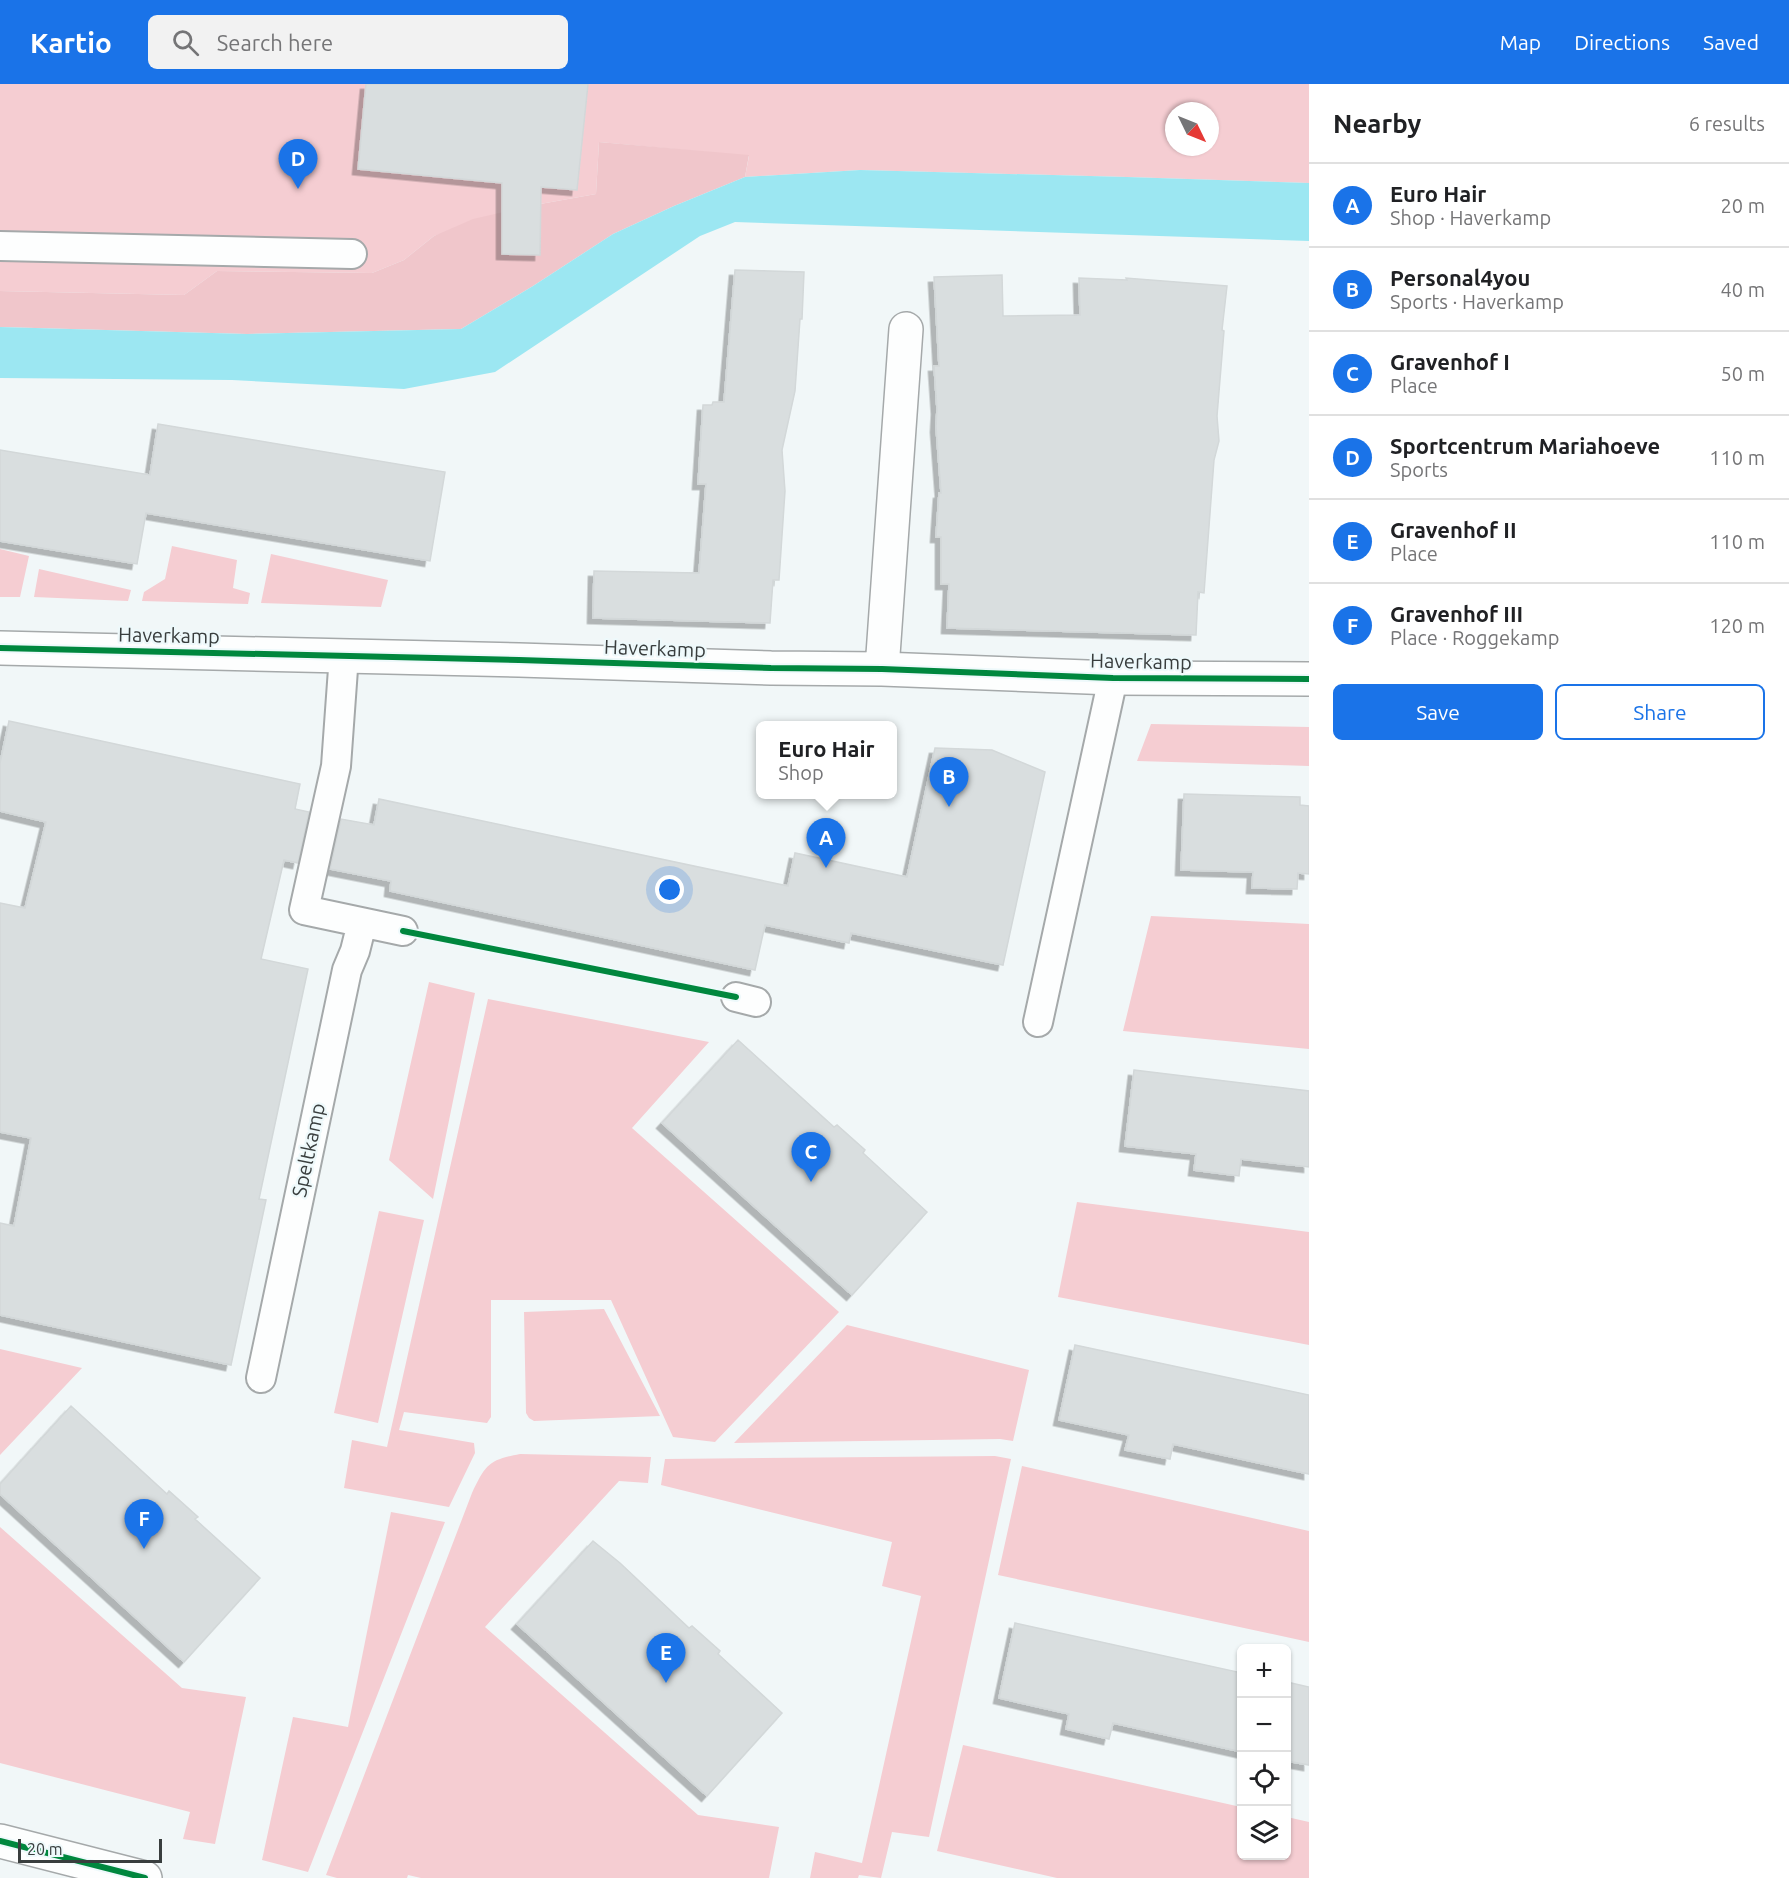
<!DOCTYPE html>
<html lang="en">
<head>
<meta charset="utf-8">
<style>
	:root { --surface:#fff; --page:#f2f2f2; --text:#202124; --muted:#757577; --line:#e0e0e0; --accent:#1a73e8 }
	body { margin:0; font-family:Ubuntu,sans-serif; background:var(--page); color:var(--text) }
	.controls { position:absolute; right:18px; bottom:18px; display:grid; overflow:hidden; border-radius:9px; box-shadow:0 2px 4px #0004 }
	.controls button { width:54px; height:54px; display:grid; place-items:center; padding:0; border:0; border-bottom:2px solid var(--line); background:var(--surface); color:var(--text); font:30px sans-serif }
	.compass { position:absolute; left:1165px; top:18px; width:54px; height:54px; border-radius:50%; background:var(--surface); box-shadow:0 2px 4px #0004; rotate:133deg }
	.scale { position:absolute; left:18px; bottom:15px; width:144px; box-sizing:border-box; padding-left:6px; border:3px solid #393e3e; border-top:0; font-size:16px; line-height:21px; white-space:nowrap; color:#393e3e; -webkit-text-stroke:4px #eef9fb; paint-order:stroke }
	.you { position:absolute; left:670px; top:806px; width:21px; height:21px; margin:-15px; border:4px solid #fff; border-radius:50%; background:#1a73e8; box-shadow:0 0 0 9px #1a73e833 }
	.badge { display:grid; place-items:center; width:39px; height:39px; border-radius:50%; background:var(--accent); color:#fff; font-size:20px; font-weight:700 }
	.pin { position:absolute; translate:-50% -50px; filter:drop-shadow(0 2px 3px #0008) }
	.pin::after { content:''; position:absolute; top:32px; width:21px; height:18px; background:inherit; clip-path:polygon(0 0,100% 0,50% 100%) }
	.popup { position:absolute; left:756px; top:637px; width:141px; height:78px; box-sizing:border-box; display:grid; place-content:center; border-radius:9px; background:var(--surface); filter:drop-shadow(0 2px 4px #0005); font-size:20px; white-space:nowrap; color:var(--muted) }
	.popup b { font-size:22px; color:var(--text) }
	.popup::after { content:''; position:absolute; left:50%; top:100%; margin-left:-12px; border:12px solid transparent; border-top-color:var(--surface) }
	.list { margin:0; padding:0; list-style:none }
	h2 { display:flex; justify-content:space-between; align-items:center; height:78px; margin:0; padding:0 24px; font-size:26px }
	h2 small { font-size:20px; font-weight:400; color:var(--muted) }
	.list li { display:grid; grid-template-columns:39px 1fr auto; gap:18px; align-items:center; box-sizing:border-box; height:84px; padding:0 24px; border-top:2px solid var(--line) }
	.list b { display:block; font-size:22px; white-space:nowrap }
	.list p { margin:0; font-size:20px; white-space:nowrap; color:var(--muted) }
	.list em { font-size:20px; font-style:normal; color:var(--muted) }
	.actions { display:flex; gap:12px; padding:18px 24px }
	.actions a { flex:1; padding:14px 0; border:2px solid var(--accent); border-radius:9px; text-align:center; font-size:21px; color:var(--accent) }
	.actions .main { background:var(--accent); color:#fff }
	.icon { flex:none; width:33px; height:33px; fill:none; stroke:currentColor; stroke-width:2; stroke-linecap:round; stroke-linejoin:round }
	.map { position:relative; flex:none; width:1309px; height:1794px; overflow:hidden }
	header { display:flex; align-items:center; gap:36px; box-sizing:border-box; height:84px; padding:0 30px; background:var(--accent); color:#fff }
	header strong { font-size:28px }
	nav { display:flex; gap:33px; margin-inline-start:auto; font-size:21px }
	.search { width:420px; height:54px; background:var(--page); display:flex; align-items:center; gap:15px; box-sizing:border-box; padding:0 21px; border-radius:9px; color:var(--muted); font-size:22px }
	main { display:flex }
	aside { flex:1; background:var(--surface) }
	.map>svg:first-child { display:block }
	.green { fill:#f5cdd2; fill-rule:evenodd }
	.forest { fill:#f0c6cb }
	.water { fill:#9ce7f2 }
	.building { fill:#d9dedf; stroke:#d3d8d9; stroke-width:1.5; filter:url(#shadow) }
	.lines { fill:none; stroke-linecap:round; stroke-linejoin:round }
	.service-casing { stroke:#a5a9aa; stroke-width:32 }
	.minor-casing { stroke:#a5a9aa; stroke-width:36 }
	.service { stroke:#fdfefe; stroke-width:28 }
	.minor { stroke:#fdfefe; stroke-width:33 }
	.cycleway-casing { stroke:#eef9fb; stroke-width:10 }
	.cycleway { stroke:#00873e; stroke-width:6 }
	.labels { text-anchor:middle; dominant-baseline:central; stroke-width:4.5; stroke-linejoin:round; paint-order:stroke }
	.street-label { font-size:20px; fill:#393e3e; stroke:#eef9fb }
</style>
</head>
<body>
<header>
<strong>Kartio</strong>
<div class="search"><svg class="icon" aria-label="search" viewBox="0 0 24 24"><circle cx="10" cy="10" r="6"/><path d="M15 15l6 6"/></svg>Search here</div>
<nav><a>Map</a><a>Directions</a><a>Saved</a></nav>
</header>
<main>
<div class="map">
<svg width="1309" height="1794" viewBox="0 0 1309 1794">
	<defs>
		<filter id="shadow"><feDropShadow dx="-5.5" dy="5.5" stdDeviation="0" flood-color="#0004"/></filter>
	</defs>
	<rect width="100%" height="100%" fill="#f1f7f8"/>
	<path class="green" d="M 0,0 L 1309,0 L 1309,99 L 1127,93 L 860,86 L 745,93 L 749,72 L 599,58 L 596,110 L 529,122 L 434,152 L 404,176 L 372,189 L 217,187 L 184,211 L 0,207 ZM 1174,27 L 1210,27 L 1210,63 L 1174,63 Z
		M 172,462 L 237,476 L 233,504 L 250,509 L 248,520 L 142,517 L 144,508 L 165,495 Z
		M 0,465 L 29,472 L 20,513 L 0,513 Z
		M 271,470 L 388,496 L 381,523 L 261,519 Z
		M 39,485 L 131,506 L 128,517 L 34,513 Z
		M 1151,640 L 1309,643 L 1309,682 L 1137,677 Z
		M 1151,832 L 1309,840 L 1309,965 L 1123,947 Z
		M 429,898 L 475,909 L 433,1115 L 389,1076 Z
		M 488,915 L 709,958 L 632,1044 L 839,1228 L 715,1358 L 673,1353 L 611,1216 L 491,1216 L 491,1333 L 487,1339 L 404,1328 L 399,1346 L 474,1359 L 475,1369 L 449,1423 L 344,1404 L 352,1356 L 387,1363 Z
		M 1077,1118 L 1309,1148 L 1309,1261 L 1058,1213 Z
		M 379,1127 L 424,1136 L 378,1339 L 334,1329 Z
		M 604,1225 L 660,1332 L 534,1337 L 529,1334 L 526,1329 L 524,1228 Z
		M 847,1241 L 1029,1286 L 1013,1357 L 1000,1355 L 734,1359 Z
		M 0,1265 L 82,1284 L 0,1371 Z
		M 520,1370 L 651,1373 L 648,1399 L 619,1397 L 485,1543 L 698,1731 L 779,1743 L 769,1794 L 421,1794 L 408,1791 L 407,1794 L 337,1794 L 326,1791 L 472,1409 C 486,1380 489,1376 520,1370 Z
		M 995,1372 L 1011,1375 L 929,1753 L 892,1748 L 881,1794 L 859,1791 L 858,1794 L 810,1794 L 815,1768 L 862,1779 L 921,1512 L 882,1502 L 892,1458 L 661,1401 L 665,1375 Z
		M 1022,1382 L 1309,1447 L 1309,1558 L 998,1491 Z
		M 391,1428 L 445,1438 L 308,1788 L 262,1776 L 293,1633 L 348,1643 Z
		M 0,1443 L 182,1604 L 246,1613 L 215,1760 L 183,1755 L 190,1728 L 0,1679 Z
		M 963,1661 L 1241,1723 L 1242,1772 L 1286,1772 L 1287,1733 L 1309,1738 L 1309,1794 L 1057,1794 L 937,1767 Z"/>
	<path class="forest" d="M 599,58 L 749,71 L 745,93 L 674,122 L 613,150 L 533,202 L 461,245 L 247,250 L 0,243 L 0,207 L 184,211 L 217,187 L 372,189 L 404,176 L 434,152 L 473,135 L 529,122 L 596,110 Z"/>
	<path class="water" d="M 860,86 L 1127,93 L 1309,99 L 1309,157 L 735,138 L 700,152 L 495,288 L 404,305 L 232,296 L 0,294 L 0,243 L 247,250 L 461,245 L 533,202 L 613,150 L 674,122 L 745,93 Z"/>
	<path class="building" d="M 366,0 L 588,0 L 577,106 L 541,103 L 540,171 L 502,170 L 502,99 L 358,85 Z
		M 735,186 L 804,188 L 802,235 L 800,235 L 795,307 L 782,366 L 785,407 L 779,496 L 773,496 L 770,539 L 593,534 L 594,487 L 699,489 L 706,400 L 698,400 L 703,321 L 712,321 L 713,318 L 724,318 Z
		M 1002,191 L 1003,232 L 1080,231 L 1079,194 L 1127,196 L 1126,194 L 1227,202 L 1222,246 L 1224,247 L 1217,332 L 1219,357 L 1214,376 L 1204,509 L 1198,508 L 1196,551 L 947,544 L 949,500 L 941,500 L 941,453 L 936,453 L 939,409 L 941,409 L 936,343 L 937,325 L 934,282 L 939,282 L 934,193 Z
		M 158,340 L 445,388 L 430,477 L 146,429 L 137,480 L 0,457 L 0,366 L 150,391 Z
		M 9,637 L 300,700 L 295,725 L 309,728 L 298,779 L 284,776 L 261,875 L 308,885 L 259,1115 L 266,1116 L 231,1281 L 0,1231 L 0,1139 L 14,1142 L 31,1054 L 0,1048 L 0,819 L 25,824 L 46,738 L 0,727 L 0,679 Z
		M 935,664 L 992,666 L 1045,688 L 1003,881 L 851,849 L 849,859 L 765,841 L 755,886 L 390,807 L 391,797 L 330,785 L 341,735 L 374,741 L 379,715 L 788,802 L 795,769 L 907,793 Z
		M 1184,710 L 1300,713 L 1300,721 L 1309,722 L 1309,790 L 1298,789 L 1297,805 L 1252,804 L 1253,788 L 1181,786 Z
		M 738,956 L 834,1043 L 837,1041 L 865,1066 L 863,1069 L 927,1128 L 852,1211 L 662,1039 Z
		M 1134,986 L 1309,1007 L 1309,1083 L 1241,1075 L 1239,1092 L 1194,1086 L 1196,1070 L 1125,1062 Z
		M 1075,1261 L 1309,1311 L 1309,1390 L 1173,1360 L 1170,1375 L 1125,1366 L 1129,1351 L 1059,1336 Z
		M 71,1322 L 167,1410 L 169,1407 L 198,1433 L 195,1435 L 260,1494 L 184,1578 L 0,1410 L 0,1400 Z
		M 593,1457 L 620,1479 L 689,1544 L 692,1542 L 720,1567 L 718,1570 L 782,1629 L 707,1712 L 517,1540 Z
		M 1015,1539 L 1242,1589 L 1242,1668 L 1113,1639 L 1109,1655 L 1066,1645 L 1069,1630 L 999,1614 Z
		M 1287,1598 L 1309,1603 L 1309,1681 L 1287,1677 Z"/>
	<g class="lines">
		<g class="service-casing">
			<path id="service" d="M 0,162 L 352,170
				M 344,571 L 336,682 L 304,826 L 403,847
				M 736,913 L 756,918
				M 1038,938 L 1113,594
				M 261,1294 L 347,886 L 355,867 L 362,839"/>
		</g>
		<g class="minor-casing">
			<path id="minor" d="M 0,564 L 519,576 L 771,584 L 882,585 L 1113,594 L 1309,595
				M 882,585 L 906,245
				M 0,1757 L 145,1794"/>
		</g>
		<use href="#service" class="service"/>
		<use href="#minor" class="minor"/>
		<g class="cycleway-casing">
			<path id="cycleway" d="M 0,564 L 519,576 L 771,584 L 882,585 L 1113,594 L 1309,595
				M 403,847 L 736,913
				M 0,1757 L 145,1794"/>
		</g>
		<use href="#cycleway" class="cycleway"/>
	</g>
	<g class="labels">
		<g class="street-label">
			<text transform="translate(169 551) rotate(1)">Haverkamp</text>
			<text transform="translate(655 564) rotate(2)">Haverkamp</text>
			<text transform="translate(1141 577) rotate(1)">Haverkamp</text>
			<text transform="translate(308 1066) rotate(-78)">Speltkamp</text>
		</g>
	</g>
</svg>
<div class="controls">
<button>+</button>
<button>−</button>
<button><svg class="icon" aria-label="locate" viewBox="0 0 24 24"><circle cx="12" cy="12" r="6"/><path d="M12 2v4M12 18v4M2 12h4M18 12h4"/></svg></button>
<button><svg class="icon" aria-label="layers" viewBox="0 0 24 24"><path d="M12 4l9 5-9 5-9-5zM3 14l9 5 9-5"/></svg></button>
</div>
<svg class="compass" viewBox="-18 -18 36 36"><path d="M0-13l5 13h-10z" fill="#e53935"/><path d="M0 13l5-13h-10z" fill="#757577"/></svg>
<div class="scale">20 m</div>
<div class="you"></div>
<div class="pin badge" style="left:826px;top:784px">A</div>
<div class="popup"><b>Euro Hair</b>Shop</div>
<div class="pin badge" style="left:949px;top:723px">B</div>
<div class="pin badge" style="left:811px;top:1098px">C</div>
<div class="pin badge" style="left:298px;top:105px">D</div>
<div class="pin badge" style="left:666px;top:1599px">E</div>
<div class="pin badge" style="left:144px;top:1465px">F</div>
</div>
<aside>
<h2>Nearby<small>6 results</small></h2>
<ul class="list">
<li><span class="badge">A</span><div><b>Euro Hair</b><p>Shop · Haverkamp</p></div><em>20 m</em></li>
<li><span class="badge">B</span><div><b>Personal4you</b><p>Sports · Haverkamp</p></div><em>40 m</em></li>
<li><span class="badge">C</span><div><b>Gravenhof I</b><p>Place</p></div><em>50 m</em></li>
<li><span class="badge">D</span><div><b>Sportcentrum Mariahoeve</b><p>Sports</p></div><em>110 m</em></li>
<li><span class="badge">E</span><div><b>Gravenhof II</b><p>Place</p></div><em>110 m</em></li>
<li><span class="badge">F</span><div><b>Gravenhof III</b><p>Place · Roggekamp</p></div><em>120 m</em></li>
</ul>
<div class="actions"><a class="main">Save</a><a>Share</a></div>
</aside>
</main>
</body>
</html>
